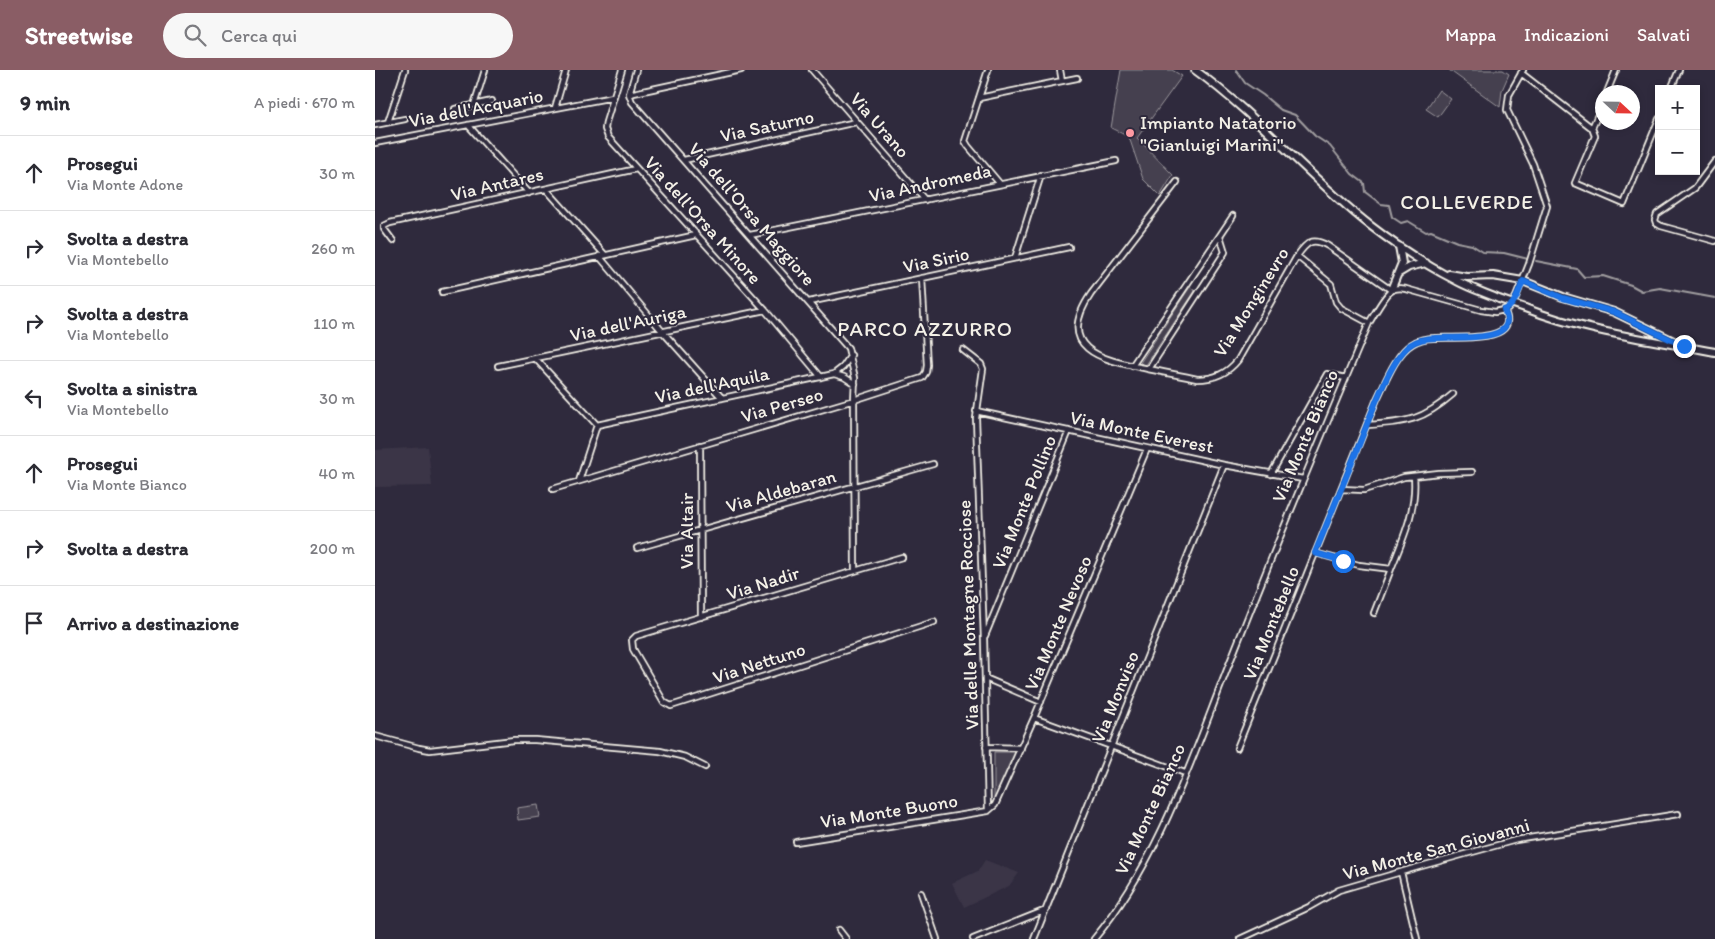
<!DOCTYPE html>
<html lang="it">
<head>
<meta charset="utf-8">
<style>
	:root { --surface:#fff; --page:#f7f7f7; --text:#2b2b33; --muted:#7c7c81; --line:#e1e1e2; --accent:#8a5d65 }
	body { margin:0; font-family:Itim,sans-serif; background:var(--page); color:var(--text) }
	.controls { position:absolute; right:15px; top:15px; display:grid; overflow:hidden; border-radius:0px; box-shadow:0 2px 8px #0003 }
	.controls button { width:45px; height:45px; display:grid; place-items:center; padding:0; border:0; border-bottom:1px solid var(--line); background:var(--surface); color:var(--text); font:25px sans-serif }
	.compass { position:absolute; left:1220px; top:15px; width:45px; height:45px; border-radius:50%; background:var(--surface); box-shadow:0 2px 8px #0003; rotate:112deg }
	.stop { position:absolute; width:15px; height:15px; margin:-11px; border:4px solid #1a73e8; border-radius:50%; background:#fff }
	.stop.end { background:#1a73e8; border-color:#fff; box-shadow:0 1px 5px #0008 }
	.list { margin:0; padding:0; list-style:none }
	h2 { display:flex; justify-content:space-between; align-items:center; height:65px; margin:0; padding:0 20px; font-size:21px }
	h2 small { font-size:16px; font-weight:400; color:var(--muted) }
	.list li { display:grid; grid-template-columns:32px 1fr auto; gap:15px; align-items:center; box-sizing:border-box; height:75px; padding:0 20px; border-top:1px solid var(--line) }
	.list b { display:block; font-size:19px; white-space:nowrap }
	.list p { margin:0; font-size:16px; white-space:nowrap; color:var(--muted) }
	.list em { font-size:16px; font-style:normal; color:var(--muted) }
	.icon { flex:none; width:28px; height:28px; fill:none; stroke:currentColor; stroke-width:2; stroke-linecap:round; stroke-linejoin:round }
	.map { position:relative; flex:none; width:1340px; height:869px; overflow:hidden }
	header { display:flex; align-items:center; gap:30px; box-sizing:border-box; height:70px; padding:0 25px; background:var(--accent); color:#fff }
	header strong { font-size:24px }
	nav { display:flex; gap:28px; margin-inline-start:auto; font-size:18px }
	.search { width:350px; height:45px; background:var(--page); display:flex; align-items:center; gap:12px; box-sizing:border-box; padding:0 18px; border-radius:28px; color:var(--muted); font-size:19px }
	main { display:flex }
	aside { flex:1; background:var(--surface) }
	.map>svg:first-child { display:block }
	.built { fill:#3b3647 }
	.green { fill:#454050; stroke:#9c989c }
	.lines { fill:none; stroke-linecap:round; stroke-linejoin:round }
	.stream { stroke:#a19ea0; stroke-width:2 }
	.minor-casing { stroke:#f4f1e8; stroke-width:8 }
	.secondary-casing { stroke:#f4f1e8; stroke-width:10 }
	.minor { stroke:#2f2a3d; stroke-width:4.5 }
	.secondary { stroke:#2f2a3d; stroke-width:6 }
	.secondary-bridge-casing { stroke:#f4f1e8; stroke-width:10; stroke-linecap:butt }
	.secondary-bridge { stroke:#2f2a3d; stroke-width:6 }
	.route { stroke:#1a73e8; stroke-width:6 }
	.poi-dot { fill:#ff9aa2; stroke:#2f2a3d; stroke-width:2 }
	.labels { text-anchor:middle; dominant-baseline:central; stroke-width:4; stroke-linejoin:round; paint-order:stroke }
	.street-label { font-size:19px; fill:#f4f1e8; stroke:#2f2a3d }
	.poi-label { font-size:19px; fill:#f4f1e8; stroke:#2f2a3d; text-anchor:start }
	.quarter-label { font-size:21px; letter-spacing:1px; fill:#f4f1e8; stroke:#2f2a3d }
</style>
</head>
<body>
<header>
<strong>Streetwise</strong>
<div class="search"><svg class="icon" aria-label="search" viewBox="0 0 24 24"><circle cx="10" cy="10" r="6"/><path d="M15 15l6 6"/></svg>Cerca qui</div>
<nav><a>Mappa</a><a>Indicazioni</a><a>Salvati</a></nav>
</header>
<main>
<aside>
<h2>9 min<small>A piedi · 670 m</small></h2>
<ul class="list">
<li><svg class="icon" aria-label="ahead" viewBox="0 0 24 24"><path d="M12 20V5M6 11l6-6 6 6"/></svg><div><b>Prosegui</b><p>Via Monte Adone</p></div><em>30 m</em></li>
<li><svg class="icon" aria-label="right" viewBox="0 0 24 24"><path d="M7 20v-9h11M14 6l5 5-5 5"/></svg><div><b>Svolta a destra</b><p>Via Montebello</p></div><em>260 m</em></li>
<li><svg class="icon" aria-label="right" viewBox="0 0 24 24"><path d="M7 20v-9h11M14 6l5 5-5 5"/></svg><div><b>Svolta a destra</b><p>Via Montebello</p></div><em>110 m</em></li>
<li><svg class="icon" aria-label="left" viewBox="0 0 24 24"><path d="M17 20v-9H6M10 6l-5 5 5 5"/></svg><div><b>Svolta a sinistra</b><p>Via Montebello</p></div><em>30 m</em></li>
<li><svg class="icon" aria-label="ahead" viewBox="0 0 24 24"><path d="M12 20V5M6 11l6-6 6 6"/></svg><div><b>Prosegui</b><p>Via Monte Bianco</p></div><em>40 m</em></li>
<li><svg class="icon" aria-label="right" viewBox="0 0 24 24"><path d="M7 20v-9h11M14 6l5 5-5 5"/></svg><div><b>Svolta a destra</b></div><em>200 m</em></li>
<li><svg class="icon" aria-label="arrive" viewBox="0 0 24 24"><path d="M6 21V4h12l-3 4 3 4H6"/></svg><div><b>Arrivo a destinazione</b></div></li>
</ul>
</aside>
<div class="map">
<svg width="1340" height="869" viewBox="0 0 1340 869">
	<rect width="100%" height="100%" fill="#2f2a3d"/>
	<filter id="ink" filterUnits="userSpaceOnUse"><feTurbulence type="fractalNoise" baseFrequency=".02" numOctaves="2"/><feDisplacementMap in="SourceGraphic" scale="10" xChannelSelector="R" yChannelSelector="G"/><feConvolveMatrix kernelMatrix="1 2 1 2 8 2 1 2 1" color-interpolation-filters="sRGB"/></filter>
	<g filter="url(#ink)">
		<path class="built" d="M 53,377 L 57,416 L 0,417 L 0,380 Z
			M 610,790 L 644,803 L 634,816 L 589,837 L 577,813 L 603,801 Z"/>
		<path class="green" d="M 746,0 L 797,0 L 807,6 L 762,68 L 798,105 L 785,126 L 768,109 L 754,67 L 736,58 Z
			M 1074,0 L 1128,0 L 1134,4 L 1127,20 L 1125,37 Z
			M 1064,20 L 1076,29 L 1063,47 L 1051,39 Z
			M 815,217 L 820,221 L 771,295 L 765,293 Z
			M 619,682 L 642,682 L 619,732 Z
			M 163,735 L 165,747 L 143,750 L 142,738 Z"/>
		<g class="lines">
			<path class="stream" d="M 861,0 L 870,13 L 888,25 L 906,40 L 920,45 L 940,66 L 955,76 L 977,104 L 989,113 L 990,122 L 1006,134 L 1014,135 L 1017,147 L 1026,153 L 1033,151 L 1051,162 L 1056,161 L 1082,172 L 1097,175 L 1108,182 L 1129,183 L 1153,189
				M 1161,191 L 1202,199 L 1209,207 L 1228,206 L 1256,215 L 1267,221 L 1285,218 L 1340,228"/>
			<g class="minor-casing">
				<path id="minor" d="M 247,0 L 231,52 L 230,59 L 233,67 L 390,240 L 446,307
					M 261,0 L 254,24 L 257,32 L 473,278 L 480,308 L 479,330 L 480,501
					M 437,0 L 550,130
					M 613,0 L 590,71 L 593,76 L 625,114
					M 1146,3 L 1217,58 L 1228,33
					M 687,11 L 702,8
					M 1296,19 L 1304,0
					M 1232,22 L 1241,0
					M 254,24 L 366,0
					M 604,28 L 687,11 L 685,0
					M 99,35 L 110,0
					M 180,38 L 191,0
					M 80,39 L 117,31
					M 13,52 L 30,0
					M 0,55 L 30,49
					M 93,55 L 154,123
					M 1217,58 L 1220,66 L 1200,113 L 1249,134 L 1284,49
					M 0,73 L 238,27
					M 309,90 L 481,52
					M 1340,91 L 1320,118 L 1282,144 L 1280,150 L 1281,153 L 1286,156 L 1340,171
					M 802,112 L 716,224 C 679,278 726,290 769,298 C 786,302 804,305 822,309 C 839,309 852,304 863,290 L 922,186 C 932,172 937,167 953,176 L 1016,220
					M 171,119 L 230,185
					M 375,165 L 741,91
					M 18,171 L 9,159 L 9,156 L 15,153 L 261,99
					M 224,186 L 287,261 L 347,328
					M 922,186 L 956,214 L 961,232 L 966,238 L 994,253
					M 640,188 L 666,105
					M 67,222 L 321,165
					M 434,232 L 694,177
					M 588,280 L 606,294 L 608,299 L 601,348 L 609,569 L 613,741 L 620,735 L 659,648 L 772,379
					M 160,288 L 222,355 L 204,411
					M 123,296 L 390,240
					M 757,296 L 858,146
					M 774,299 L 850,182 L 845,166
					M 459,304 L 469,307 L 480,314
					M 601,341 L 849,395 L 928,409
					M 222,355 L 459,304 L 468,297 L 476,285
					M 992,355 C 1032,352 1047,351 1078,324
					M 325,375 L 326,547
					M 896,404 L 952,304 L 971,308
					M 178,419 L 479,330 L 547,308 L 551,302 L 552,295 L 547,208
					M 966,419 L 989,420 L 1029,407 L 1064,403 L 1097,402
					M 262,478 L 558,394
					M 940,483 L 984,495 L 1016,499 C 1028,469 1042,439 1039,406
					M 527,487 L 261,566 L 257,570 L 258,579 L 289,632 L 296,636 L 559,552
					M 999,543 L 1016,499
					M 610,566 L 694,361
					M 610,608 L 666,632
					M 659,648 L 810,703
					M 0,666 L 44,678 L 55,680 L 139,670 L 160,670 L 285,681 L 310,687 L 330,697
					M 611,677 L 646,678
					M 862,678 L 1002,329 C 1010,313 1021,283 1037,274 C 1043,270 1051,268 1059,268 C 1077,266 1148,275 1129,240
					M 421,772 L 613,741
					M 1026,802 L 1042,869
					M 546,823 L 562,869
					M 464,860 L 471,869
					M 598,869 L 671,840
					M 659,869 L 849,395
					M 719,869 C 784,792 818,685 855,592 C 900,478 946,366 994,253 C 999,245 1011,222 1019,219 C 1023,218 1027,218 1031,219 L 1106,240 L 1120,242 L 1133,239 L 1141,227 L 1154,194 L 1172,136 L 1158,94 L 1132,40 L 1134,25 L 1148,0
					M 865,869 L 934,837 L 964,820 L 1043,797 L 1141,770 L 1303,744"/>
			</g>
			<g class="secondary-casing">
				<path id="secondary" d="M 820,0 C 884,46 934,108 996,156 C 1022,176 1052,196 1082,211 C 1095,218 1110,223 1124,229
					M 1024,203 L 1034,197 L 1051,193
					M 1074,204 L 1092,207 L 1118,206 L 1148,211 L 1188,227 L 1239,242 L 1309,276
					M 1016,220 L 1027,193 L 1024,176
					M 1150,238 C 1210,262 1277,270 1340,282"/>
			</g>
			<use href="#minor" class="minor"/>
			<use href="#secondary" class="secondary"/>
			<g class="secondary-bridge-casing">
				<path id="secondary-bridge" d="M 1124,229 L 1150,238"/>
			</g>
			<use href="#secondary-bridge" class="secondary-bridge"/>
		</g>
	</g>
	<g class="lines" filter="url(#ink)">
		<path class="route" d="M 968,491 L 940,483 C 954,449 968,414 982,380 C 992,355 1014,290 1035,275 C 1042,270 1052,268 1060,268 C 1078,266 1147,275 1129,240 C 1140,236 1144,221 1148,211 L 1188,228 L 1239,242 L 1309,276"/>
	</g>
	<circle class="poi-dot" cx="755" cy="63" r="5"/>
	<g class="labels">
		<g class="street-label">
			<text transform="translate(101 38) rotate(-11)">Via dell'Acquario</text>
			<text transform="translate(505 55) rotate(49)">Via Urano</text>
			<text transform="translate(392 56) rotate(-12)">Via Saturno</text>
			<text transform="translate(555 113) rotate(-12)">Via Andromeda</text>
			<text transform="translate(122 114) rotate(-13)">Via Antares</text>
			<text transform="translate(377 144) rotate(49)">Via dell'Orsa Maggiore</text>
			<text transform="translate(328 150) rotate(48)">Via dell'Orsa Minore</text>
			<text transform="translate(561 190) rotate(-12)">Via Sirio</text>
			<text transform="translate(876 232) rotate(-58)">Via Monginevro</text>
			<text transform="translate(253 253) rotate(-12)">Via dell'Auriga</text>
			<text transform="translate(337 315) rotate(-12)">Via dell'Aquila</text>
			<text transform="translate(407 335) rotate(-16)">Via Perseo</text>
			<text transform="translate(767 362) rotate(12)">Via Monte Everest</text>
			<text transform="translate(930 366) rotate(-67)">Via Monte Bianco</text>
			<text transform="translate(406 421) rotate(-16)">Via Aldebaran</text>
			<text transform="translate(649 432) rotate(-68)">Via Monte Pollino</text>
			<text transform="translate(311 461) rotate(-90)">Via Altair</text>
			<text transform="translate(388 513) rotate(-17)">Via Nadir</text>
			<text transform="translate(593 545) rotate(-92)">Via delle Montagne Rocciose</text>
			<text transform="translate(683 553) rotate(-67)">Via Monte Nevoso</text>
			<text transform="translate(896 553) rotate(-68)">Via Montebello</text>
			<text transform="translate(384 593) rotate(-18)">Via Nettuno</text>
			<text transform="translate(740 627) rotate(-68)">Via Monviso</text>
			<text transform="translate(775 739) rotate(-65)">Via Monte Bianco</text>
			<text transform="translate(514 741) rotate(-9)">Via Monte Buono</text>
			<text transform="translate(1061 779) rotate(-15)">Via Monte San Giovanni</text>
		</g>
		<g class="poi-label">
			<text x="765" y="52">Impianto Natatorio<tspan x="765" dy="22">"Gianluigi Marini"</tspan></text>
		</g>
		<g class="quarter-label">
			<text x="1092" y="131">COLLEVERDE</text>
			<text x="550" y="258">PARCO AZZURRO</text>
		</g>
	</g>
</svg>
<div class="controls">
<button>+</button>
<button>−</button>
</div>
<svg class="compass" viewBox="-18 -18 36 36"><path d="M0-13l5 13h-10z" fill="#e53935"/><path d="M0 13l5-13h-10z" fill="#7c7c81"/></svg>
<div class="stop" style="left:968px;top:491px"></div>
<div class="stop end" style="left:1309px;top:276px"></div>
</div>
</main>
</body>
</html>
